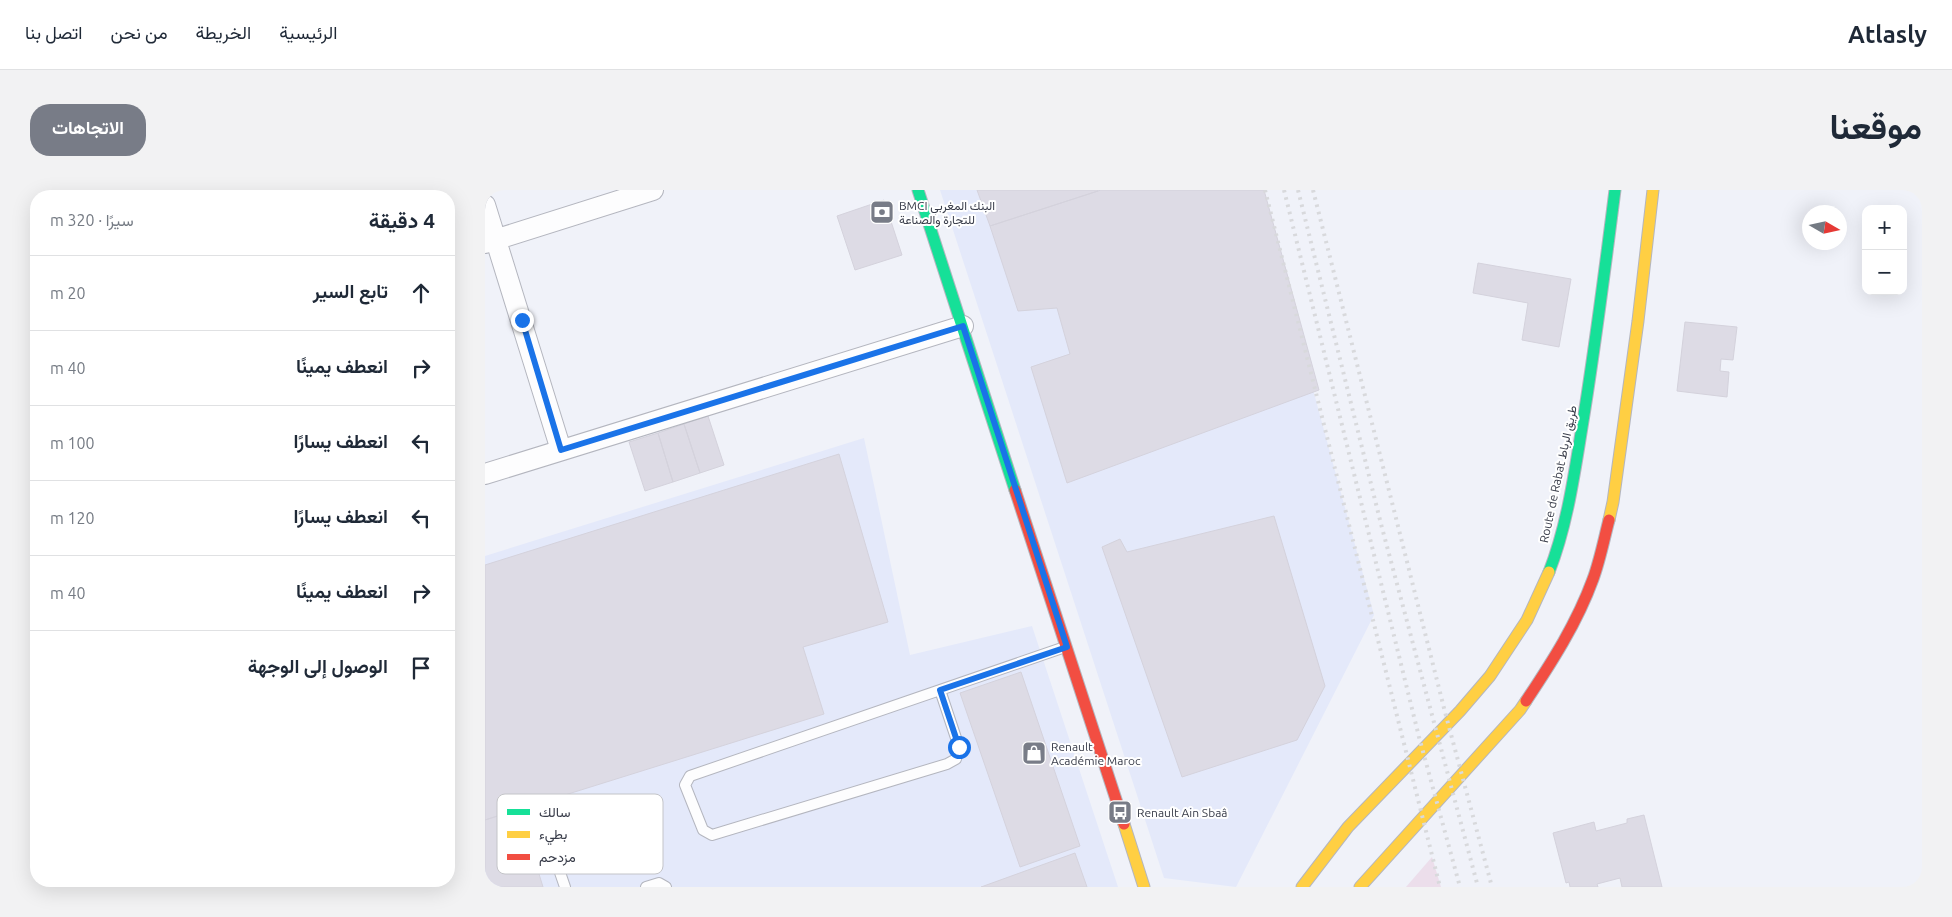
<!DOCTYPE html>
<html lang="ar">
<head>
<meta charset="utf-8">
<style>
	:root { --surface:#fff; --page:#f2f2f3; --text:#1f2937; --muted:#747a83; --line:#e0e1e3; --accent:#787c87 }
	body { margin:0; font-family:Ubuntu,Vazirmatn,sans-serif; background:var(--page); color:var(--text); direction:rtl }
	.controls { position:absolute; right:15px; top:15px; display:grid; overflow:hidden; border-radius:10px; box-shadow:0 5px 20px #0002 }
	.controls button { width:45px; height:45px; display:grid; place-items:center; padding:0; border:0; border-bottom:1px solid var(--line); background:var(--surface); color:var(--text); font:25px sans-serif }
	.compass { position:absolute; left:1317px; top:15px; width:45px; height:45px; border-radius:50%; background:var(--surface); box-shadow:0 5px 20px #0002; rotate:99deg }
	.stop { position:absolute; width:15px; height:15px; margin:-11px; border:4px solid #1a73e8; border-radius:50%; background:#fff }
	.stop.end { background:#1a73e8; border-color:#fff; box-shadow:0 1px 5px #0008 }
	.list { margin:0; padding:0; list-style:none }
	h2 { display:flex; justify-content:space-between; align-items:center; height:65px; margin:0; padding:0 20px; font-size:21px }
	h2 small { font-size:16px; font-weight:400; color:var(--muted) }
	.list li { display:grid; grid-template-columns:32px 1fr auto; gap:15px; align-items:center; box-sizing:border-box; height:75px; padding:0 20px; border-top:1px solid var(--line) }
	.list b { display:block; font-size:19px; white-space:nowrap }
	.list em { font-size:16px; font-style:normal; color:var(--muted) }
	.icon { flex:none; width:28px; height:28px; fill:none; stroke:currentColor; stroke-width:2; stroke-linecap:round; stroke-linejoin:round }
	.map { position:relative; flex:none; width:1437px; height:697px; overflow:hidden; direction:ltr; border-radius:20px }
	header { display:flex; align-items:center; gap:30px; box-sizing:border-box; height:70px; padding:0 25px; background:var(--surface); border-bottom:1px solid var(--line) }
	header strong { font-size:24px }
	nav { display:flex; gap:28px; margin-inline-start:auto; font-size:18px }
	.intro { display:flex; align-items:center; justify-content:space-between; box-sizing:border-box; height:120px; padding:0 30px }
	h1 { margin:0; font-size:35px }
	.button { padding:12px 22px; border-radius:20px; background:var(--accent); color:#fff; font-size:18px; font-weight:700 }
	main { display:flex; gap:30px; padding:0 30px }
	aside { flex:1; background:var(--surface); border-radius:20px; box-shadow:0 5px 20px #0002 }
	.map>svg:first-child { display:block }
	.built { fill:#e4e9fa }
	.green { fill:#ecdeeb }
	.building { fill:#dddbe5; stroke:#d4d2dc }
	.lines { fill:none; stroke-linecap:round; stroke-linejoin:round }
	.lane-casing { stroke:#b4b6bf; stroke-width:12 }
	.street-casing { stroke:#b4b6bf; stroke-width:22 }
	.fast-casing { stroke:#b4b6bf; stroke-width:13 }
	.slow-casing { stroke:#b4b6bf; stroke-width:13 }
	.jam-casing { stroke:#b4b6bf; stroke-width:13 }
	.lane { stroke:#fdfdfe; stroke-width:10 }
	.street { stroke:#fdfdfe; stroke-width:20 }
	.fast { stroke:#16e098; stroke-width:11 }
	.slow { stroke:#ffcf43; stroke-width:11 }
	.jam { stroke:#f24e42; stroke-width:11 }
	.rail { stroke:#d8d9dc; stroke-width:4; stroke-dasharray:2.5 5; stroke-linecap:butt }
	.route { stroke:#1a73e8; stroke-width:6 }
	.labels { text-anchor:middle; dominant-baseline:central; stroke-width:4; stroke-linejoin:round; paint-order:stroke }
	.poi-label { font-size:12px; fill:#383c49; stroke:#fff; text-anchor:start }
	.street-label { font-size:12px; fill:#383c49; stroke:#fff }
	.key { fill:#fff; stroke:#c3c4c8; stroke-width:1 }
	.key-label { font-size:14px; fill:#383c49 }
</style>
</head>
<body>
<header>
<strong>Atlasly</strong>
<nav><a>الرئيسية</a><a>الخريطة</a><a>من نحن</a><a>اتصل بنا</a></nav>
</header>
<div class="intro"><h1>موقعنا</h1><a class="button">الاتجاهات</a></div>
<main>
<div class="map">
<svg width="1437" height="697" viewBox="0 0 1437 697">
	<rect width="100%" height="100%" fill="#f0f2f9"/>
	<path class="built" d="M 455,0 L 774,0 L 889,425 L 751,697 L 679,688 Z
		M 379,248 L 425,465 L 547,436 L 633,697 L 0,697 L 0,366 Z"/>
	<path class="green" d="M 947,667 L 956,697 L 921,697 Z"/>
	<path class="building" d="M 492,0 L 613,0 L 613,1 L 505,36 Z
		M 616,0 L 779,0 L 834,200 L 582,293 L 546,177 L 585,164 L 572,118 L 533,121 L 505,36 Z
		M 399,10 L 417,65 L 370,80 L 352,26 Z
		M 993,73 L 1086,89 L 1074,157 L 1037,150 L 1043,113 L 988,103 Z
		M 1200,132 L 1252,137 L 1248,170 L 1236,169 L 1235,181 L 1244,182 L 1242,207 L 1192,201 Z
		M 223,226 L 239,275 L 215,283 L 199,234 Z
		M 199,234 L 215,283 L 188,292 L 173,243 Z
		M 173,243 L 188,292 L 160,301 L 144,252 Z
		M 354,264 L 403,432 L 318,457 L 339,524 L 0,630 L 0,375 Z
		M 789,326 L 840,496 L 812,550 L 697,587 L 617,357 L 635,349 L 642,362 Z
		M 536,482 L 595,656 L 535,677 L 475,503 Z
		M 34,619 L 58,697 L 0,697 L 0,630 Z
		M 1159,625 L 1177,697 L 1137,697 L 1135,688 L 1112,694 L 1113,697 L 1085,697 L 1084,692 L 1081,693 L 1068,643 L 1109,632 L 1111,641 L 1142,633 L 1142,629 Z
		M 590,663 L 602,697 L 496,697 Z"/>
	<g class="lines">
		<g class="lane-casing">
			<path id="lane" d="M 455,500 L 474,557 L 471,569 L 462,574 L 227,645 L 218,640 L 200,595 L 205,586 L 580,457
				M 57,630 L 80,697
				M 70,668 L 160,640
				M 161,697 L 174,693 L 181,697"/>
		</g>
		<g class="street-casing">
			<path id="street" d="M 0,15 L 76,260
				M 0,53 L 168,0
				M 0,284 L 478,136"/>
		</g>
		<g class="fast-casing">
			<path id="fast" d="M 433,0 L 530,300
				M 1064,382 C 1082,336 1089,286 1097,237 C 1110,159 1120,79 1130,0"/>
		</g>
		<g class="slow-casing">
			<path id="slow" d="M 1124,330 L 1128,312 L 1153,131 L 1168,0
				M 639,634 L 659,697
				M 817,697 L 863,637 L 975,521 L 1005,486 L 1042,430 L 1064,382
				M 875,697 L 1035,520 L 1041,511"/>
		</g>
		<g class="jam-casing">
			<path id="jam" d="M 530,300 L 639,634
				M 1041,511 C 1067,472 1092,433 1108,389 C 1115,370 1119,349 1124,330"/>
		</g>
		<use href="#lane" class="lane"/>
		<use href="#street" class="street"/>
		<use href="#fast" class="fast"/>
		<use href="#slow" class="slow"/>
		<use href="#jam" class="jam"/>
		<path class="rail" d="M 780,0 L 955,697
			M 799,0 L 934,547 L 975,697
			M 813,0 L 896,334 L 993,697
			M 828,0 L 960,522 L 1007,697"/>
	</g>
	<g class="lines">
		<path class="route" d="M 37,130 L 76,260 L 478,136 L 582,457 L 455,500 L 474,557"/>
	</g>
	<defs>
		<g id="bank-square" transform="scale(1.25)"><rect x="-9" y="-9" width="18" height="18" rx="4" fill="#787c87" stroke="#fff"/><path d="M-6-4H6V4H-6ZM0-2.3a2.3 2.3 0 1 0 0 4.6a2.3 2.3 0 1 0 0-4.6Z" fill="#fff"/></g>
		<g id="shop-square" transform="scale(1.25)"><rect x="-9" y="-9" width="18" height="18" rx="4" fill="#787c87" stroke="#fff"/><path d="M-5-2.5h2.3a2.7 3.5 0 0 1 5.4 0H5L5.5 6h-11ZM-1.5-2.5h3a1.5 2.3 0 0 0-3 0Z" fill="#fff"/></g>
		<g id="bus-square" transform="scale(1.25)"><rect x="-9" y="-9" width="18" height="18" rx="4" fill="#787c87" stroke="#fff"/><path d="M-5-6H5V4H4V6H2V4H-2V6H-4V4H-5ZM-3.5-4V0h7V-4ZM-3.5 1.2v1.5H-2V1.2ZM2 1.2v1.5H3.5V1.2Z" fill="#fff"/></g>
	</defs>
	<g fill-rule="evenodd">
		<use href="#bank-square" x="397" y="22"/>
		<use href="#shop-square" x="549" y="563"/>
		<use href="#bus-square" x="635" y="622"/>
	</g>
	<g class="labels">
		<g class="poi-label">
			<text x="414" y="15">BMCI البنك المغربي<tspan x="414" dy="14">للتجارة والصناعة</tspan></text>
			<text x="566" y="556">Renault<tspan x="566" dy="14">Académie Maroc</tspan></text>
			<text x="652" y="622">Renault Ain Sbaâ</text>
		</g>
		<g class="street-label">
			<text transform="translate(1073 284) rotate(-78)">Route de Rabat طريق الرباط</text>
		</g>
	</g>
	<rect x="12" y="604" width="166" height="80" rx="8" class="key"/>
	<rect x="22" y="619" width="23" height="6" fill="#16e098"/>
	<rect x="22" y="641" width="23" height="7" fill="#ffcf43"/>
	<rect x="22" y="664" width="23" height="6" fill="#f24e42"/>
	<g class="key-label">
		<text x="54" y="627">سالك</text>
		<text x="54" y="649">بطيء</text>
		<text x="54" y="672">مزدحم</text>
	</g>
</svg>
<div class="controls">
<button>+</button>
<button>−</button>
</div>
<svg class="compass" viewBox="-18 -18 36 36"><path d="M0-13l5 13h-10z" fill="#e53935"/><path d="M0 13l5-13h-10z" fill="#747a83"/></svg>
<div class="stop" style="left:474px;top:557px"></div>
<div class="stop end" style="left:37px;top:130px"></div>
</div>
<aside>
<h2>4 دقيقة<small>سيرًا · 320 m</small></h2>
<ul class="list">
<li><svg class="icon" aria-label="ahead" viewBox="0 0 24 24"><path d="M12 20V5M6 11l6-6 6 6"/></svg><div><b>تابع السير</b></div><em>20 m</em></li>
<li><svg class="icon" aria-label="right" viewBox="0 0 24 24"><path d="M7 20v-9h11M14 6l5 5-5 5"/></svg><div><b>انعطف يمينًا</b></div><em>40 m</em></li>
<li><svg class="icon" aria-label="left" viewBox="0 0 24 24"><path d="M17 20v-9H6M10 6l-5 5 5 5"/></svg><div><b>انعطف يسارًا</b></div><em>100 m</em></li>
<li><svg class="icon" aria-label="left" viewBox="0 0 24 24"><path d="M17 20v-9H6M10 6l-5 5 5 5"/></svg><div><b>انعطف يسارًا</b></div><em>120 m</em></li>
<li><svg class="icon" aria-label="right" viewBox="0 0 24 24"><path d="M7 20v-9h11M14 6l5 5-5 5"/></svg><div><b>انعطف يمينًا</b></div><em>40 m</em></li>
<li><svg class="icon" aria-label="arrive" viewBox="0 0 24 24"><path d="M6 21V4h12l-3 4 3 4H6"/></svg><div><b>الوصول إلى الوجهة</b></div></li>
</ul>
</aside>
</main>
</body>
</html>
